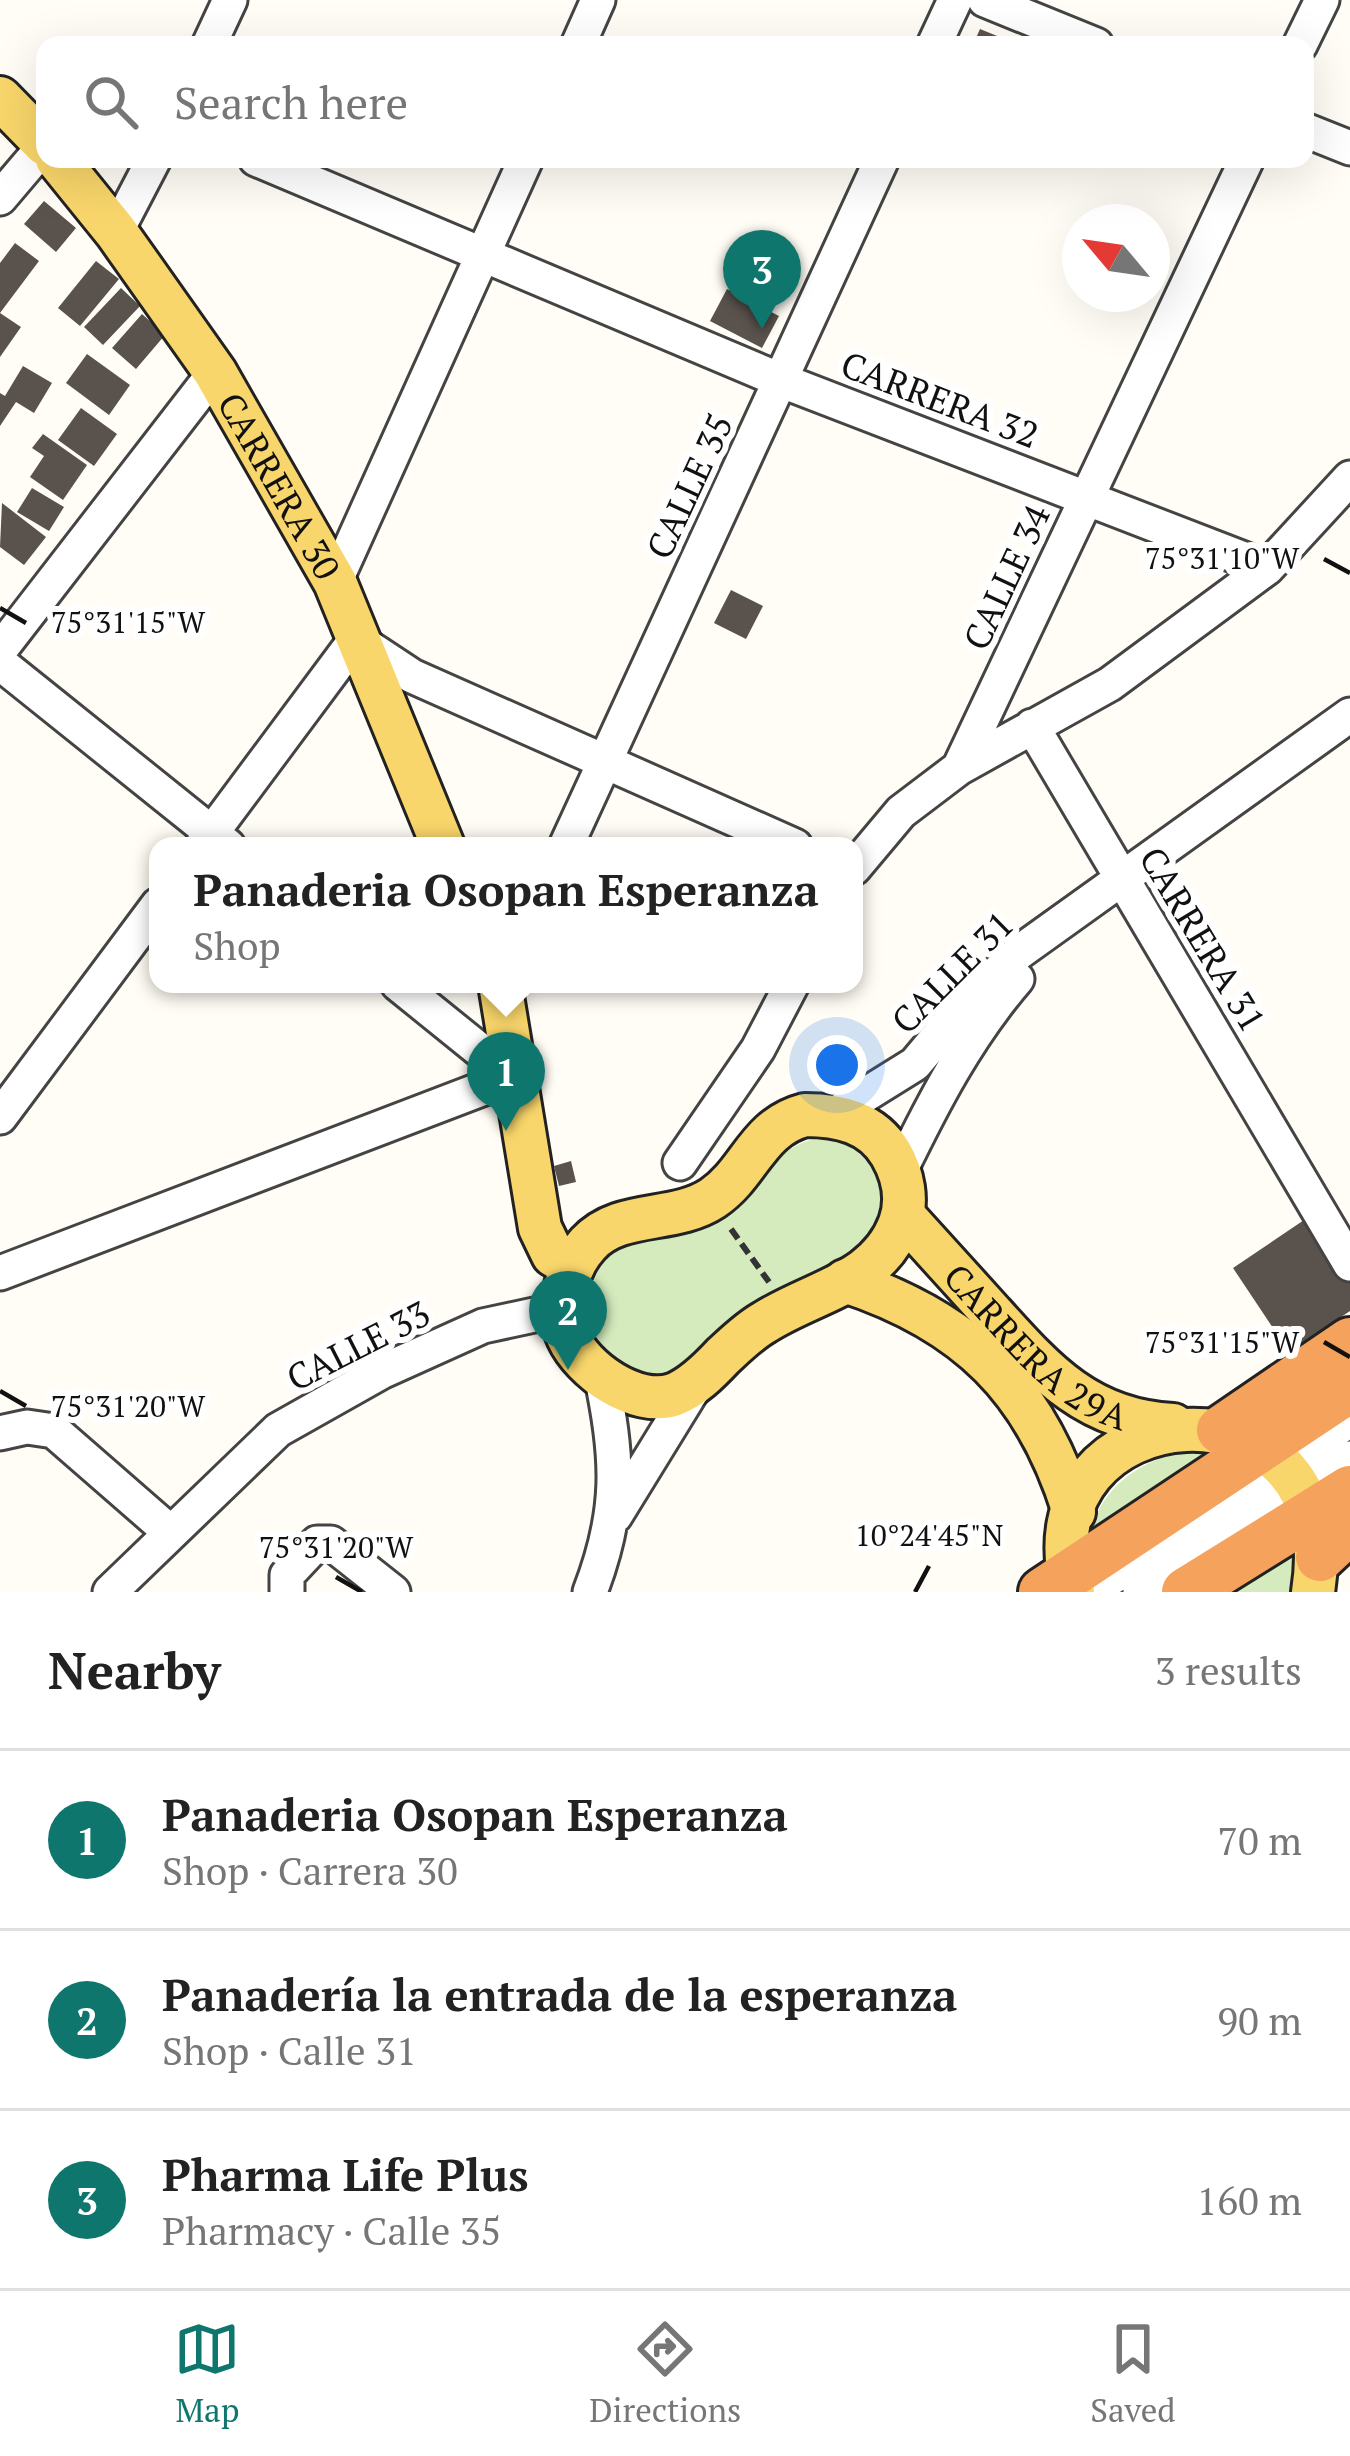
<!DOCTYPE html>
<html lang="en">
<head>
<meta charset="utf-8">
<style>
	:root { --surface:#fff; --page:#f6f6f6; --text:#222; --muted:#767676; --line:#e0e0e0; --accent:#0f766e }
	body { margin:0; font-family:"PT Serif",serif; background:var(--page); color:var(--text) }
	.compass { position:absolute; left:1062px; top:204px; width:108px; height:108px; border-radius:50%; background:var(--surface); box-shadow:0 12px 48px #0002; rotate:299deg }
	.you { position:absolute; left:837px; top:1065px; width:42px; height:42px; margin:-30px; border:9px solid #fff; border-radius:50%; background:#1a73e8; box-shadow:0 0 0 18px #1a73e833 }
	.badge { display:grid; place-items:center; width:78px; height:78px; border-radius:50%; background:var(--accent); color:#fff; font-size:39px; font-weight:700 }
	.pin { position:absolute; translate:-50% -99px; filter:drop-shadow(0 3px 6px #0008) }
	.pin::after { content:''; position:absolute; top:63px; width:42px; height:36px; background:inherit; clip-path:polygon(0 0,100% 0,50% 100%) }
	.popup { position:absolute; left:149px; top:837px; width:714px; height:156px; box-sizing:border-box; display:grid; place-content:center; border-radius:24px; background:var(--surface); filter:drop-shadow(0 3px 9px #0005); font-size:39px; white-space:nowrap; color:var(--muted) }
	.popup b { font-size:45px; color:var(--text) }
	.popup::after { content:''; position:absolute; left:50%; top:100%; margin-left:-24px; border:24px solid transparent; border-top-color:var(--surface) }
	.list { margin:0; padding:0; list-style:none }
	h2 { display:flex; justify-content:space-between; align-items:center; height:156px; margin:0; padding:0 48px; font-size:51px }
	h2 small { font-size:39px; font-weight:400; color:var(--muted) }
	.list li { display:grid; grid-template-columns:78px 1fr auto; gap:36px; align-items:center; box-sizing:border-box; height:180px; padding:0 48px; border-top:3px solid var(--line) }
	.list b { display:block; font-size:45px; white-space:nowrap }
	.list p { margin:0; font-size:39px; white-space:nowrap; color:var(--muted) }
	.list em { font-size:39px; font-style:normal; color:var(--muted) }
	.icon { flex:none; width:66px; height:66px; fill:none; stroke:currentColor; stroke-width:2; stroke-linecap:round; stroke-linejoin:round }
	.map { position:relative; flex:none; width:1350px; height:1592px; overflow:hidden }
	.search { position:absolute; background:var(--surface); box-shadow:0 12px 48px #0002; left:36px; right:36px; top:36px; height:132px; display:flex; align-items:center; gap:30px; box-sizing:border-box; padding:0 42px; border-radius:24px; color:var(--muted); font-size:45px }
	.sheet { height:696px; background:var(--surface) }
	nav { display:flex; justify-content:space-around; align-items:center; box-sizing:border-box; height:168px; border-top:3px solid var(--line); background:var(--surface); font-size:33px; color:var(--muted) }
	nav a { display:grid; justify-items:center; gap:6px }
	nav .on { color:var(--accent) }
	.map>svg:first-child { display:block }
	.green { fill:#d5ebbd }
	.building { fill:#5a524d }
	.lines { fill:none; stroke-linecap:round; stroke-linejoin:round }
	.minor-casing { stroke:#444; stroke-width:39 }
	.major-casing { stroke:#222; stroke-width:48 }
	.highway-casing { stroke:#222; stroke-width:54 }
	.path { stroke:#333; stroke-width:6; stroke-dasharray:12 6; stroke-linecap:butt }
	.minor { stroke:#fff; stroke-width:33 }
	.major { stroke:#f9d66b; stroke-width:42 }
	.highway { stroke:#f5a25d; stroke-width:48 }
	.ticks { fill:none; stroke:#111; stroke-width:4.5 }
	.labels { text-anchor:middle; dominant-baseline:central; stroke-width:12; stroke-linejoin:round; paint-order:stroke }
	.street-label { font-size:36px; fill:#111; stroke:#fff }
	.ticks-label { font-size:30px; text-anchor:middle; fill:#111; stroke:#fff; stroke-width:12; stroke-linejoin:round; paint-order:stroke }
</style>
</head>
<body>
<div class="map">
<svg width="1350" height="1592" viewBox="0 0 1350 1592">
	<rect width="100%" height="100%" fill="#fffdf5"/>
	<path class="green" d="M 817,1138 C 844,1141 863,1150 876,1175 C 916,1253 799,1275 756,1303 C 737,1315 723,1330 708,1345 C 698,1354 685,1369 673,1374 C 651,1385 606,1362 593,1344 C 574,1316 587,1273 610,1253 C 638,1228 682,1242 713,1221 C 757,1193 764,1152 817,1138 Z
		M 1197,1450 L 1230,1455 L 1297,1557 L 1290,1592 L 1097,1592 C 1095,1580 1091,1566 1090,1554 C 1087,1492 1143,1455 1197,1450 Z"/>
	<path class="building" d="M 980,29 L 1019,45 L 973,45 Z
		M 44,201 L 76,228 L 56,252 L 24,224 Z
		M 15,243 L 39,261 L 0,313 L 21,327 L 0,357 L 0,263 Z
		M 96,261 L 119,279 L 80,326 L 58,308 Z
		M 121,288 L 140,306 L 103,345 L 84,327 Z
		M 727,289 L 779,316 L 762,348 L 710,321 Z
		M 142,314 L 165,335 L 136,369 L 112,348 Z
		M 87,354 L 130,385 L 109,415 L 66,383 Z
		M 23,366 L 52,383 L 34,413 L 16,402 L 0,426 L 0,393 L 5,396 Z
		M 81,408 L 117,434 L 94,466 L 58,440 Z
		M 43,434 L 87,465 L 63,500 L 30,477 L 44,456 L 32,448 Z
		M 32,488 L 64,507 L 49,531 L 17,512 Z
		M 2,503 L 46,537 L 24,565 L 0,547 Z
		M 731,590 L 763,606 L 746,639 L 714,623 Z
		M 571,1161 L 576,1182 L 559,1186 L 554,1166 Z
		M 1310,1216 L 1350,1276 L 1350,1311 L 1289,1352 L 1233,1268 Z"/>
	<g class="lines">
		<g class="minor-casing">
			<path id="minor" d="M 985,0 L 1096,45
				M 209,45 L 230,0
				M 578,45 L 598,0
				M 934,45 L 955,0
				M 1300,45 L 1322,0
				M 1305,130 L 1350,148
				M 256,159 L 780,380 L 1267,568
				M 0,198 L 45,145
				M 116,232 L 154,159
				M 335,582 L 526,159
				M 0,650 L 215,372
				M 0,663 L 228,846
				M 1032,726 L 1350,1264
				M 959,768 L 1247,159
				M 202,846 L 356,639 L 412,676 L 795,846
				M 566,846 L 882,159
				M 854,868 L 901,812 L 959,768 L 1110,684 L 1267,568 L 1350,478
				M 398,984 L 513,1077
				M 833,1115 L 915,1064 L 968,1001 L 1018,953 L 1350,715
				M 0,1117 L 158,905
				M 680,1163 L 758,1049 L 792,984
				M 900,1171 C 933,1103 967,1037 1017,979
				M 0,1273 L 513,1077
				M 0,1433 L 27,1427 L 54,1431 L 171,1533
				M 615,1516 L 698,1381
				M 110,1592 L 278,1430 L 381,1372 L 483,1326 L 562,1309
				M 287,1592 L 287,1575 L 317,1543 L 331,1543 L 393,1592
				M 590,1592 C 621,1512 619,1458 601,1375
				M 1090,1592 L 1350,1420
				M 1140,1592 L 1350,1458"/>
		</g>
		<g class="major-casing">
			<g id="major">
				<path d="M 0,98 L 45,144"/>
				<path id="s1" d="M 57,159 L 116,232 L 215,372 L 335,582 L 443,846"/>
				<path d="M 500,984 L 540,1228 L 553,1255 L 573,1267"/>
				<path d="M 805,1115 C 839,1115 872,1122 891,1154 C 903,1175 908,1200 900,1223 C 878,1283 814,1291 765,1322 C 749,1331 736,1344 723,1356 C 709,1371 692,1388 673,1395 C 635,1407 583,1370 568,1337 C 554,1309 568,1266 588,1244 C 620,1209 674,1224 713,1198 C 751,1172 756,1128 805,1115 Z"/>
				<path id="s2" d="M 903,1215 C 932,1247 961,1279 990,1311 C 1044,1371 1087,1421 1173,1425"/>
				<path d="M 845,1281 C 967,1321 1036,1389 1074,1512"/>
				<path d="M 1073,1592 C 1016,1390 1350,1362 1313,1592"/>
			</g>
		</g>
		<g class="highway-casing">
			<path id="highway" d="M 1221,1430 L 1350,1342
				M 1320,1557 L 1350,1529
				M 1043,1592 L 1350,1388
				M 1186,1592 L 1350,1490"/>
		</g>
		<path class="path" d="M 731,1229 L 769,1282"/>
		<use href="#minor" class="minor"/>
		<use href="#major" class="major"/>
		<use href="#highway" class="highway"/>
	</g>
	<path class="ticks" d="M 1324,559 L 1350,573M 0,608 L 26,623M 1324,1342 L 1350,1357M 0,1391 L 26,1406M 336,1577 L 362,1592M 915,1592 L 929,1566"/>
	<g class="labels">
		<g class="street-label">
			<text transform="translate(940 399) rotate(21)">CARRERA 32</text>
			<text stroke="none"><textPath href="#s1" startOffset="396">CARRERA 30</textPath></text>
			<text transform="translate(689 486) rotate(-65)">CALLE 35</text>
			<text transform="translate(1006 577) rotate(-65)">CALLE 34</text>
			<text transform="translate(1203 939) rotate(59)">CARRERA 31</text>
			<text transform="translate(952 972) rotate(-45)">CALLE 31</text>
			<text stroke="none"><textPath href="#s2" startOffset="189">CARRERA 29A</textPath></text>
			<text transform="translate(358 1345) rotate(-27)">CALLE 33</text>
		</g>
	</g>
	<g class="ticks-label">
		<text x="1222" y="569">75°31'10"W</text>
		<text x="128" y="633">75°31'15"W</text>
		<text x="1222" y="1353">75°31'15"W</text>
		<text x="128" y="1417">75°31'20"W</text>
		<text x="929" y="1546">10°24'45"N</text>
		<text x="336" y="1558">75°31'20"W</text>
	</g>
</svg>
<svg class="compass" viewBox="-18 -18 36 36"><path d="M0-13l5 13h-10z" fill="#e53935"/><path d="M0 13l5-13h-10z" fill="#767676"/></svg>
<div class="you"></div>
<div class="pin badge" style="left:506px;top:1131px">1</div>
<div class="popup"><b>Panaderia Osopan Esperanza</b>Shop</div>
<div class="pin badge" style="left:568px;top:1370px">2</div>
<div class="pin badge" style="left:762px;top:329px">3</div>
<div class="search"><svg class="icon" aria-label="search" viewBox="0 0 24 24"><circle cx="10" cy="10" r="6"/><path d="M15 15l6 6"/></svg>Search here</div>
</div>
<section class="sheet">
<h2>Nearby<small>3 results</small></h2>
<ul class="list">
<li><span class="badge">1</span><div><b>Panaderia Osopan Esperanza</b><p>Shop · Carrera 30</p></div><em>70 m</em></li>
<li><span class="badge">2</span><div><b>Panadería la entrada de la esperanza</b><p>Shop · Calle 31</p></div><em>90 m</em></li>
<li><span class="badge">3</span><div><b>Pharma Life Plus</b><p>Pharmacy · Calle 35</p></div><em>160 m</em></li>
</ul>
</section>
<nav>
<a class="on"><svg class="icon" aria-label="map" viewBox="0 0 24 24"><path d="M3 6l6-2 6 2 6-2v14l-6 2-6-2-6 2zM9 4v14M15 6v14"/></svg>Map</a>
<a><svg class="icon" aria-label="directions" viewBox="0 0 24 24"><path d="M12 3l9 9-9 9-9-9zM9 14v-3h6M13 9l2 2-2 2"/></svg>Directions</a>
<a><svg class="icon" aria-label="saved" viewBox="0 0 24 24"><path d="M7 4h10v16l-5-4-5 4z"/></svg>Saved</a>
</nav>
</body>
</html>
